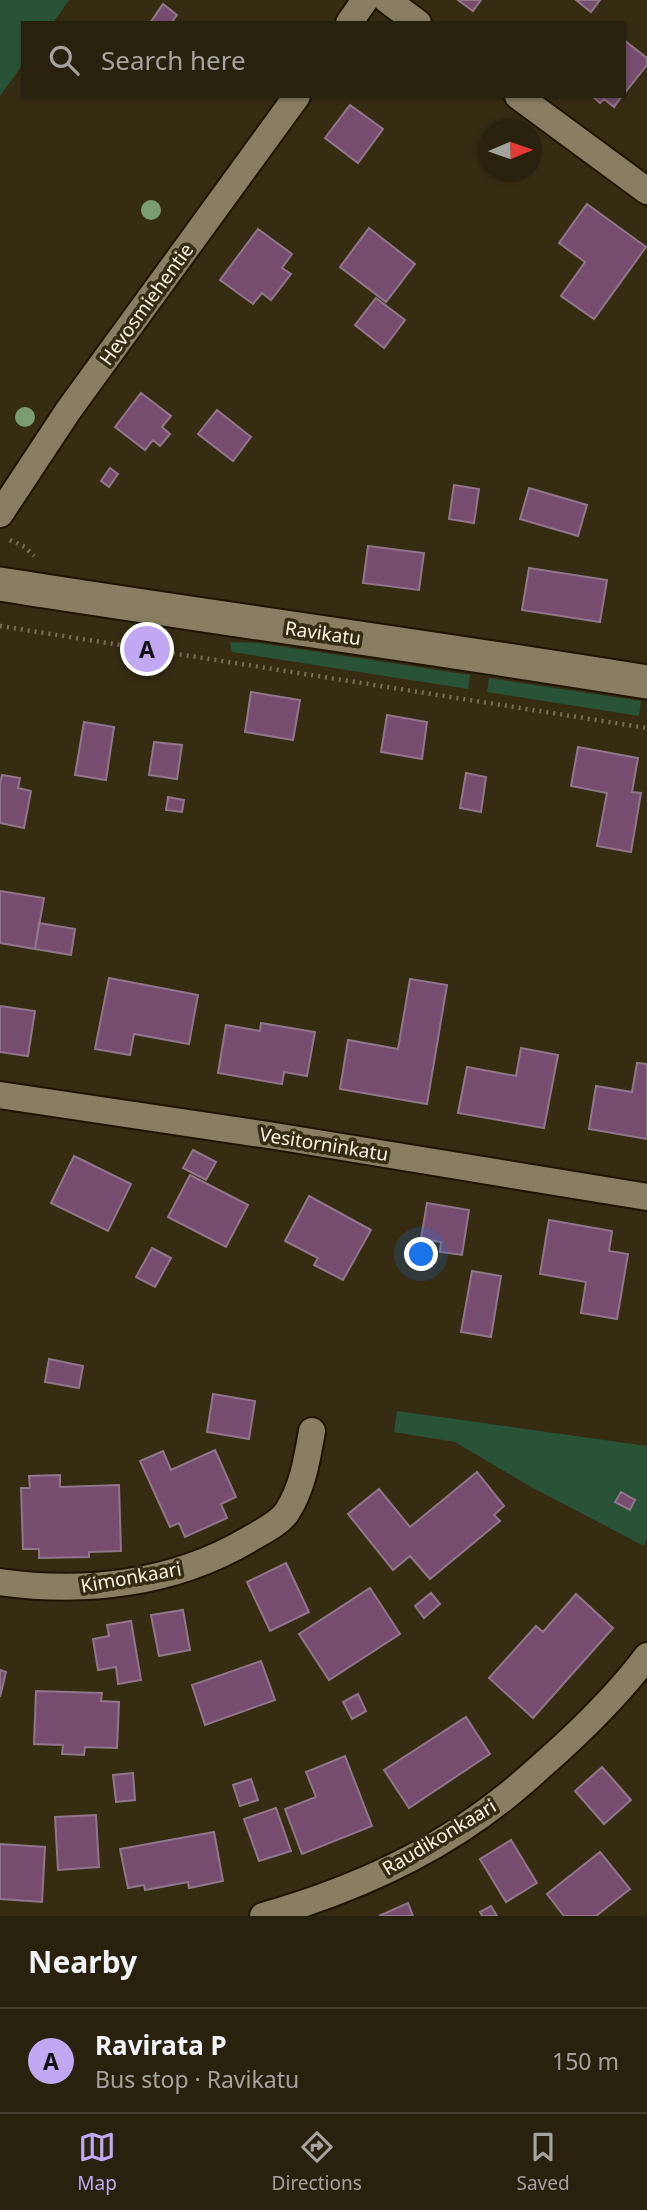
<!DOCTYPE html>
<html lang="en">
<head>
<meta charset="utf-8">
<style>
	:root { --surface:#28210e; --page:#302917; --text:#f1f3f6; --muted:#a5a39e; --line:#443e2e; --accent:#c0a8f3 }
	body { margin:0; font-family:"Noto Sans",sans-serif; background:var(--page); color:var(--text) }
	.compass { position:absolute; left:479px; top:119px; width:63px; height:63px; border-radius:50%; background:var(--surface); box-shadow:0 2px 5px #0004; rotate:88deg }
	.you { position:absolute; left:422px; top:1255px; width:24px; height:24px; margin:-18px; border:5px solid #fff; border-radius:50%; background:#1a73e8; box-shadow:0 0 0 10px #1a73e833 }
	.badge { display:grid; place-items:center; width:46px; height:46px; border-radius:50%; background:var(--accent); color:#111; font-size:23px; font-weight:700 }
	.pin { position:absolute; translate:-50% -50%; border:4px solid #fff; box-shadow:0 2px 7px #0006 }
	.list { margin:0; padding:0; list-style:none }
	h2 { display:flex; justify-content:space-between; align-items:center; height:91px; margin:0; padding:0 28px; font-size:30px }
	h2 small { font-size:23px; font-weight:400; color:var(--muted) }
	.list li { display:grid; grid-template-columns:46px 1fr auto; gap:21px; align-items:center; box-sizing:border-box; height:105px; padding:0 28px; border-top:2px solid var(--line) }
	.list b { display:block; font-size:26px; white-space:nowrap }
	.list p { margin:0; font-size:23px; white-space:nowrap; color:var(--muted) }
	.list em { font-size:23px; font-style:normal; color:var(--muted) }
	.icon { flex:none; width:38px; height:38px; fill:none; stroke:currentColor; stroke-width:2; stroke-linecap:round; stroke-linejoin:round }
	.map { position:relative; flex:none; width:647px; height:1916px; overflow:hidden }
	.search { position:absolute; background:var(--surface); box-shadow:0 2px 5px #0004; left:21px; right:21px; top:21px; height:77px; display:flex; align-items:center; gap:18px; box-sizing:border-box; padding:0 24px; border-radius:0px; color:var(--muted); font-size:26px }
	.sheet { height:196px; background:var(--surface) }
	nav { display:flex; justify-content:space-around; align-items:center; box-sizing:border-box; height:98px; border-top:2px solid var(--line); background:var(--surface); font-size:19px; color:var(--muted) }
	nav a { display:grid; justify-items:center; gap:4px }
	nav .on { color:var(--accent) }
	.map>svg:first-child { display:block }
	.green { fill:#285336 }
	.building { fill:#764d6f; stroke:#90768a; stroke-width:2 }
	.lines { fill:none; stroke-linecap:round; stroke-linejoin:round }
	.minor-casing { stroke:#1e1400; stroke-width:30 }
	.tertiary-casing { stroke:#1e1400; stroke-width:37 }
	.path { stroke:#776e57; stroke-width:4.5; stroke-dasharray:2 5; stroke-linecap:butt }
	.minor { stroke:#897e61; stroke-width:26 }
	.tertiary { stroke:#897e61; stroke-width:33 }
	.tree { fill:#799c73 }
	.labels { text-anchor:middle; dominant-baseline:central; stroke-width:7; stroke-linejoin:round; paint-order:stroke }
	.street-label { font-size:19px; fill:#faf4e4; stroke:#362c12 }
</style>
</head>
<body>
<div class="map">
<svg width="647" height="1916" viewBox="0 0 647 1916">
	<rect width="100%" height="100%" fill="#362c12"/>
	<path class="green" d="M 0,0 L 69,0 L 53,23 L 23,23 L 23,64 L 0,96 Z
		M 230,642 L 259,643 L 470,675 L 468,689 L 232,652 Z
		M 489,678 L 641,701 L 639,716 L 487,692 Z
		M 397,1411 L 647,1446 L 647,1538 L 644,1546 L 533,1488 L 455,1442 L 394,1432 Z"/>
	<path class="building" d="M 458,0 L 481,0 L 473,11 Z
		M 576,0 L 600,0 L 591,12 Z
		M 163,4 L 177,15 L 171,23 L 150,23 Z
		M 624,40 L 647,58 L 647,65 L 624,94 Z
		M 592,96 L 622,96 L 614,107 L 604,99 L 600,103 Z
		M 350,105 L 383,129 L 358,163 L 325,138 Z
		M 587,204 L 646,247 L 594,319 L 561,296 L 585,262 L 559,243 Z
		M 369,228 L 415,264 L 386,302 L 340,267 Z
		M 258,229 L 292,254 L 282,268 L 291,274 L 271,300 L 262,293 L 253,304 L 220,280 Z
		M 376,298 L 405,320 L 384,348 L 355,325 Z
		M 141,393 L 171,416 L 162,427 L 170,434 L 160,446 L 153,440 L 145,450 L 115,427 Z
		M 217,410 L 251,437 L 233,461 L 198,434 Z
		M 110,468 L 118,474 L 109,487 L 101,481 Z
		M 454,485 L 479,489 L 474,523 L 449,519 Z
		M 529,488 L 587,505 L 578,536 L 520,519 Z
		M 368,546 L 424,553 L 419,590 L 363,583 Z
		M 529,568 L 607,580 L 600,622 L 522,610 Z
		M 251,692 L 300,700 L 293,740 L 245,732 Z
		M 387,715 L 427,722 L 422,759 L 381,752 Z
		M 84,722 L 114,727 L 106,780 L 75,775 Z
		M 154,742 L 182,745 L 177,779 L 149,775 Z
		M 578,747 L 638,758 L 632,792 L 641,793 L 631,852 L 597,846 L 607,793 L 571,786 Z
		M 466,773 L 486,777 L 481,812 L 460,808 Z
		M 2,775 L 20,778 L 18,788 L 31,791 L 24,828 L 0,823 L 0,784 Z
		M 168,797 L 184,800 L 182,812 L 166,810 Z
		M 0,891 L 44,898 L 35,949 L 0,943 Z
		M 39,923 L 75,929 L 71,955 L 35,949 Z
		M 109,978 L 198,995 L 189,1044 L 134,1034 L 130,1055 L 95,1049 Z
		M 410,979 L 447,985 L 427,1104 L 340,1089 L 348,1040 L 398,1049 Z
		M 0,1006 L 35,1011 L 28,1056 L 0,1052 Z
		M 261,1023 L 315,1032 L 307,1076 L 284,1072 L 282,1084 L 218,1073 L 226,1025 L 260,1031 Z
		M 521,1048 L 558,1055 L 544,1128 L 458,1113 L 467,1067 L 516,1076 Z
		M 637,1063 L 647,1064 L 647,1139 L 589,1129 L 596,1086 L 632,1092 Z
		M 193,1150 L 216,1162 L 206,1180 L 183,1168 Z
		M 74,1156 L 131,1184 L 108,1231 L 51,1203 Z
		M 190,1175 L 248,1205 L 226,1247 L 168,1217 Z
		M 309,1196 L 371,1230 L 343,1280 L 314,1265 L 318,1258 L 285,1241 Z
		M 427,1203 L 469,1210 L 462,1255 L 440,1252 L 441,1242 L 421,1239 Z
		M 549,1220 L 612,1231 L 609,1251 L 628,1254 L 617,1319 L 581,1313 L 586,1282 L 540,1274 Z
		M 152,1248 L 171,1258 L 155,1287 L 136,1277 Z
		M 472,1271 L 501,1276 L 491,1337 L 461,1332 Z
		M 49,1359 L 83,1366 L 79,1388 L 45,1382 Z
		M 213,1394 L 255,1401 L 249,1439 L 207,1432 Z
		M 215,1450 L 236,1497 L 221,1504 L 227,1518 L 185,1537 L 179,1523 L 170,1527 L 140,1461 L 163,1451 L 171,1470 Z
		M 477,1472 L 504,1506 L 494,1515 L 500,1521 L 430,1579 L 410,1556 L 393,1570 L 348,1514 L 379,1489 L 410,1527 Z
		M 60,1475 L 60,1487 L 119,1485 L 121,1551 L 89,1552 L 89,1557 L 39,1558 L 39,1549 L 23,1549 L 21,1488 L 30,1488 L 29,1476 Z
		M 621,1492 L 635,1500 L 630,1510 L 615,1502 Z
		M 286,1563 L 309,1612 L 270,1631 L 247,1582 Z
		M 370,1588 L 400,1634 L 329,1680 L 299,1634 Z
		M 431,1593 L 440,1604 L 424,1618 L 415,1606 Z
		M 576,1594 L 613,1628 L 533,1718 L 489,1678 L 536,1626 L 543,1632 Z
		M 183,1610 L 190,1650 L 159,1656 L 151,1615 Z
		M 131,1621 L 141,1680 L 118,1684 L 116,1667 L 98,1670 L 93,1639 L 109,1636 L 107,1625 Z
		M 261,1661 L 275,1700 L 205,1725 L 192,1685 Z
		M 0,1670 L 6,1672 L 0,1697 Z
		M 36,1691 L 102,1693 L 101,1701 L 119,1702 L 117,1748 L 85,1747 L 84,1755 L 62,1754 L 63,1745 L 34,1744 Z
		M 358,1694 L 366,1711 L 352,1719 L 343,1702 Z
		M 466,1717 L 490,1754 L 409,1808 L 384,1770 Z
		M 345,1756 L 372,1826 L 302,1854 L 285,1809 L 316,1797 L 306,1772 Z
		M 602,1767 L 631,1800 L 604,1824 L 575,1791 Z
		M 133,1773 L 135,1800 L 116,1802 L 113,1775 Z
		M 251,1779 L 258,1800 L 240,1806 L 233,1785 Z
		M 276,1808 L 291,1851 L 259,1861 L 244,1819 Z
		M 96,1815 L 99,1867 L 58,1870 L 55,1817 Z
		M 214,1832 L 223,1881 L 189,1888 L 188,1882 L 145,1890 L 144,1885 L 128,1888 L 120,1849 Z
		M 511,1840 L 537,1883 L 506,1902 L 480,1859 Z
		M 0,1844 L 45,1847 L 42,1902 L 0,1899 Z
		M 600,1852 L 630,1889 L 596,1916 L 564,1916 L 547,1894 Z
		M 408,1903 L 413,1916 L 379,1916 Z
		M 491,1906 L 497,1916 L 482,1916 L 480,1912 Z"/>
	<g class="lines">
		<g class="minor-casing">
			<path id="minor" d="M 387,0 L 418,23
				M 349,23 L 365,0
				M 518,96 L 647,191
				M 0,514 L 68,411 L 297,96
				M 0,1095 L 281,1137 L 647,1197
				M 0,1582 C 85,1594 173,1584 248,1540 C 261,1532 279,1524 287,1512 C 303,1487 307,1459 312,1431
				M 263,1916 C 348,1892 434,1854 504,1798 C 522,1784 539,1768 556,1753 C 589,1723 621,1691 647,1656"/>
		</g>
		<g class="tertiary-casing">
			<path id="tertiary" d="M 0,584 C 215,618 432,647 647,682"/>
		</g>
		<path class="path" d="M 10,540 L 25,547 L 34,556
			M 0,626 L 647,728"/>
		<use href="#minor" class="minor"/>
		<use href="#tertiary" class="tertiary"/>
	</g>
	<g class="tree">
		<circle cx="151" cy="210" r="10"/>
		<circle cx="25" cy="417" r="10"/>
	</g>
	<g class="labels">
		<g class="street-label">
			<text transform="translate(146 304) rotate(-54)">Hevosmiehentie</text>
			<text transform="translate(323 633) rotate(8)">Ravikatu</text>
			<text transform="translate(324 1144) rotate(9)">Vesitorninkatu</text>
			<text transform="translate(131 1577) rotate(-10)">Kimonkaari</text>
			<text transform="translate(439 1837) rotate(-31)">Raudikonkaari</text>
		</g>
	</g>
</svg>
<svg class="compass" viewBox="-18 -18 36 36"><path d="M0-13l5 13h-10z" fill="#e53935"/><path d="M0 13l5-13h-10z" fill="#a5a39e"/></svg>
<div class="you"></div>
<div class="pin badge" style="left:147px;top:649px">A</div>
<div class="search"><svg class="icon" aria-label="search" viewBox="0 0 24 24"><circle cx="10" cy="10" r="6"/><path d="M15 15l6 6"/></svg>Search here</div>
</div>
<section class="sheet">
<h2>Nearby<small></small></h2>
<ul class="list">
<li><span class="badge">A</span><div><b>Ravirata P</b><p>Bus stop · Ravikatu</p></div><em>150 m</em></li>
</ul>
</section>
<nav>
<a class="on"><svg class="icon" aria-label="map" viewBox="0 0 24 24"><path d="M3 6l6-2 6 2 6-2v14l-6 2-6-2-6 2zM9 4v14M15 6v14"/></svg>Map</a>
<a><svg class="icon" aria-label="directions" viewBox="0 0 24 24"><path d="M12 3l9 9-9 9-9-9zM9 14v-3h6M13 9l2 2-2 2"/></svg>Directions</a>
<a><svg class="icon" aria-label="saved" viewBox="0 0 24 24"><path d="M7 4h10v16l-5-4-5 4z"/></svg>Saved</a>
</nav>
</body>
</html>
